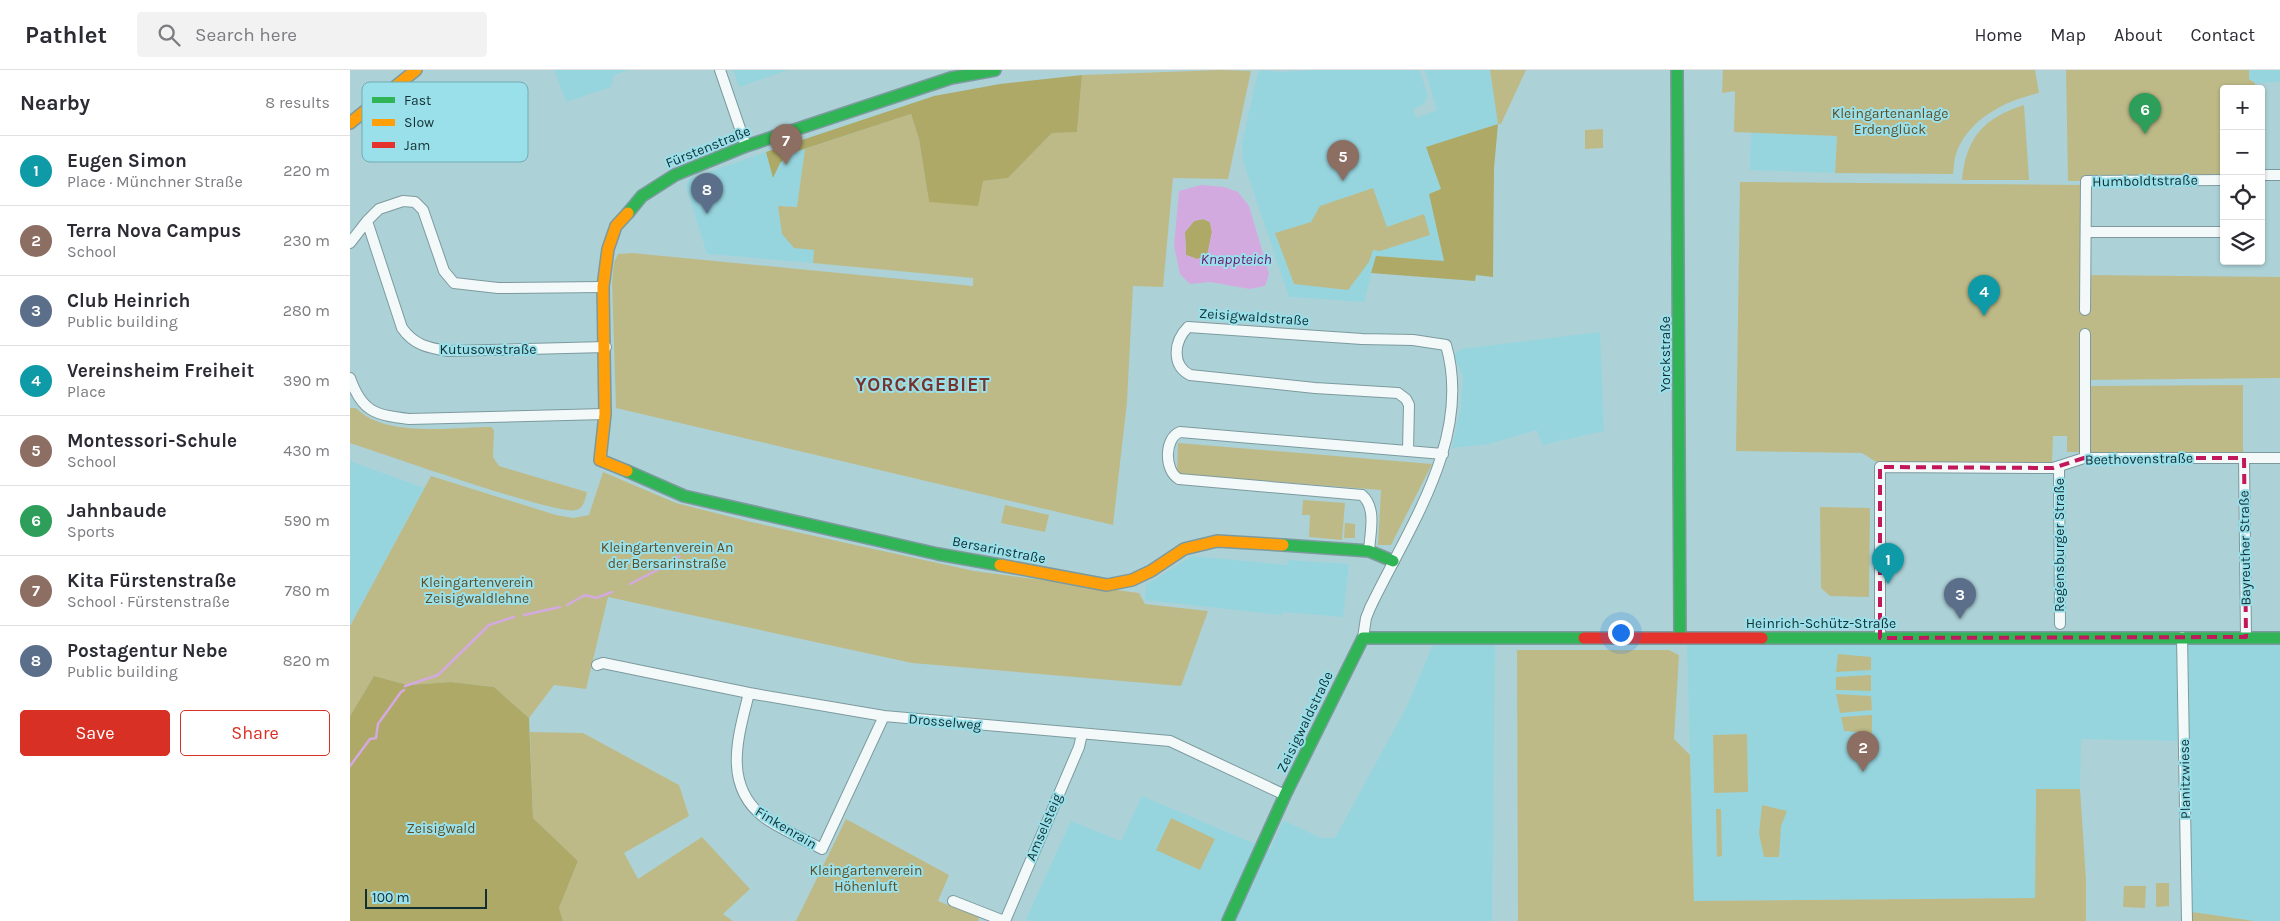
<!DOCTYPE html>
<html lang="en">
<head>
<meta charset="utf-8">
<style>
	:root { --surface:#fff; --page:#f2f2f3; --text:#2b2b33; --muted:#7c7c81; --line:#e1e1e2; --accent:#d93025 }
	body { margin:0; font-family:Karla,sans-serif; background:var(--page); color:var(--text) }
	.controls { position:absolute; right:15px; top:15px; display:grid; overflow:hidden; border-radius:5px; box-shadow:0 1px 4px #0004 }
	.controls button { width:45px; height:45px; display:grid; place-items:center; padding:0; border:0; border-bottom:1px solid var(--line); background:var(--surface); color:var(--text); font:25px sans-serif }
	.scale { position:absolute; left:15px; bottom:12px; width:122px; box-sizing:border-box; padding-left:5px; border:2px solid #122f33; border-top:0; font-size:14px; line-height:18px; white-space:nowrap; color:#122f33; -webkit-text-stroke:4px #9ae0ea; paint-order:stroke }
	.you { position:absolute; left:1270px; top:562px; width:18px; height:18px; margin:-12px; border:4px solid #fff; border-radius:50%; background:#1a73e8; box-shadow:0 0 0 8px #1a73e833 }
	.badge { display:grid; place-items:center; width:32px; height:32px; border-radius:50%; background:var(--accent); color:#fff; font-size:16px; font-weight:700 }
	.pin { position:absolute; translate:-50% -41px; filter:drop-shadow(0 1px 2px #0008) }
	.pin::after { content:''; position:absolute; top:26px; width:18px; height:15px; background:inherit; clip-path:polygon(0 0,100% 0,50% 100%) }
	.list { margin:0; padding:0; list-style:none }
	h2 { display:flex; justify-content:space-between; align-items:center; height:65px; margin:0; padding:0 20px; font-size:21px }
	h2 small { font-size:16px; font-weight:400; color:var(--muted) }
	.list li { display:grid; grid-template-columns:32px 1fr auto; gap:15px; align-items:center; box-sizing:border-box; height:70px; padding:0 20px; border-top:1px solid var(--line) }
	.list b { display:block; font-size:19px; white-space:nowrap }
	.list p { margin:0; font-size:16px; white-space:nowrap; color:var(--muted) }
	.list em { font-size:16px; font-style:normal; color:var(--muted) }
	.actions { display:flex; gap:10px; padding:15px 20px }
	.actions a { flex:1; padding:11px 0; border:1px solid var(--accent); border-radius:5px; text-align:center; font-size:18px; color:var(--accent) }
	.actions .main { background:var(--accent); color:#fff }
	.icon { flex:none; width:28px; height:28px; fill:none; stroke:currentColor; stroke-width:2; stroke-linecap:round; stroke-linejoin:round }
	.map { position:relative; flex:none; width:1930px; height:851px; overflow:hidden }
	header { display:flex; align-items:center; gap:30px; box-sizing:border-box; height:70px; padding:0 25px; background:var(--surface); border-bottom:1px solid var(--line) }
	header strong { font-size:24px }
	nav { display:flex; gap:28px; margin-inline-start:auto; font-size:18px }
	.search { width:350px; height:45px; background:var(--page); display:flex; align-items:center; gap:12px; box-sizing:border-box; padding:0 18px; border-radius:5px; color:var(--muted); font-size:19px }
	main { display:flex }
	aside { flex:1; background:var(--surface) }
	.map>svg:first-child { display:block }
	.built { fill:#97d5de }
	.green { fill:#beba87 }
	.forest { fill:#aea966 }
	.water { fill:#d3aae0; fill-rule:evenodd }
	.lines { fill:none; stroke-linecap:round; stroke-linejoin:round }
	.stream { stroke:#d3aae0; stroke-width:2.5 }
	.street-casing { stroke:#7c9a9e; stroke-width:12 }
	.fast-casing { stroke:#7c9a9e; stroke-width:14 }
	.slow-casing { stroke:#7c9a9e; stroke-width:14 }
	.jam-casing { stroke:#7c9a9e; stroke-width:14 }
	.street { stroke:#f3f8f9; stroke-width:10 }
	.fast { stroke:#30b455; stroke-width:11 }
	.slow { stroke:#ff9f0a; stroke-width:11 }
	.jam { stroke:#e5322d; stroke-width:11 }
	.marked { fill:none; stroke:#c2185b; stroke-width:4; stroke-dasharray:10 6; stroke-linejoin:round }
	.labels { text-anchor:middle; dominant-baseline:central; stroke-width:4; stroke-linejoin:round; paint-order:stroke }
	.park-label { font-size:14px; fill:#5f4e23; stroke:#9ae0ea }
	.street-label { font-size:14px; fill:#122f33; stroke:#9ae0ea }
	.water-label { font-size:15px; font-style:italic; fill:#6d136e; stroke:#9ae0ea }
	.district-label { font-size:19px; font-weight:bold; letter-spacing:1px; fill:#78322c; stroke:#9ae0ea }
	.key { fill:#9ae0ea; stroke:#71abb3; stroke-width:1 }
	.key-label { font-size:14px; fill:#122f33 }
</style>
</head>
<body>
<header>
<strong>Pathlet</strong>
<div class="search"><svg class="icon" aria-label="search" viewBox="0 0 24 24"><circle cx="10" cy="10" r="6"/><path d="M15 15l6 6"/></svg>Search here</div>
<nav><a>Home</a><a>Map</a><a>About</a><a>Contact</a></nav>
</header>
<main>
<aside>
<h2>Nearby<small>8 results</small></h2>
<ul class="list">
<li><span class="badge" style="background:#0f9aa8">1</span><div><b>Eugen Simon</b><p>Place · Münchner Straße</p></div><em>220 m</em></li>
<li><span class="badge" style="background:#8d6e63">2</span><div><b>Terra Nova Campus</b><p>School</p></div><em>230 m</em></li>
<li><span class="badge" style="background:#5c6f8a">3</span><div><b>Club Heinrich</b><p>Public building</p></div><em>280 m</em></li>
<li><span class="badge" style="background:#0f9aa8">4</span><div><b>Vereinsheim Freiheit</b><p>Place</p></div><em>390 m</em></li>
<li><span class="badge" style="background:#8d6e63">5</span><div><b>Montessori-Schule</b><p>School</p></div><em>430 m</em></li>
<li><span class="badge" style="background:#2e9e5b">6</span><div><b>Jahnbaude</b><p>Sports</p></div><em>590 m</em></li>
<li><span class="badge" style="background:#8d6e63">7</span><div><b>Kita Fürstenstraße</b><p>School · Fürstenstraße</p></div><em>780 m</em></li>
<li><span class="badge" style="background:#5c6f8a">8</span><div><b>Postagentur Nebe</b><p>Public building</p></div><em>820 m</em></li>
</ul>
<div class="actions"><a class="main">Save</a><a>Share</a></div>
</aside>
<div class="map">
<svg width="1930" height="851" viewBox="0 0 1930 851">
	<rect width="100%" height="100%" fill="#acd2d8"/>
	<path class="built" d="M 204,0 L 279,0 L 264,5 L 261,17 L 216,32 Z
		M 383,0 L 438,0 L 389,17 Z
		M 912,0 L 930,2 L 962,0 L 1069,0 L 1078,25 L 1074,34 L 1063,39 L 1066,48 L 1087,40 L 1075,0 L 1140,0 L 1148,54 L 1077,78 L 1091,119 L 1079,124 L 1094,191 L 1026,186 L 1014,232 L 939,227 L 893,91 L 892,73 L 908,2 Z
		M 1899,0 L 1930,0 L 1930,12 L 1905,13 L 1899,9 Z
		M 1401,62 L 1487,66 L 1485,103 L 1400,100 Z
		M 455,79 L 447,137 L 428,136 L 465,180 L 463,193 L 357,184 L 336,116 L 339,109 L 416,82 Z
		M 1250,262 L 1254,361 L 1192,375 L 1187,360 L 1139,374 L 1102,378 L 1111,336 L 1113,307 L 1104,286 L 1107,282 L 1111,279 Z
		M 0,391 L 74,418 L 0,556 Z
		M 842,486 L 937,495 L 938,490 L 999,494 L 993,547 L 932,542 L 932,545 L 795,530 L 796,515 Z
		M 1930,571 L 1930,851 L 1834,851 L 1830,671 L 1731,669 L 1730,719 L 1686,720 L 1685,828 L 1344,831 L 1337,573 Z
		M 1084,572 L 1145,572 L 1142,851 L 680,851 L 676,849 L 721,751 L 771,771 L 792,726 L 920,780 L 933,750 L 971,768 L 985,768 L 1057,636 Z"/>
	<path class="green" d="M 870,0 L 901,1 L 878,109 L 823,108 L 813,217 L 783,216 L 777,332 L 763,455 L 266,338 L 262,212 L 264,192 L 268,184 L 282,183 L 623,216 L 623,208 L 463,193 L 464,180 L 444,178 L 432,164 L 428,136 L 447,137 L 455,79 L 561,44 L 569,69 L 579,132 L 633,111 L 658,108 L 702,63 L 727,61 L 732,5 Z
		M 1140,0 L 1176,0 L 1151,54 L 1148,54 Z
		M 1373,0 L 1685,0 L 1689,23 C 1656,31 1621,47 1607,81 C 1604,88 1604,97 1603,104 L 1485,103 L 1487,66 L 1384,62 L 1385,21 L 1372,23 Z
		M 1716,0 L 1899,0 L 1899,9 L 1905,13 L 1905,19 L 1874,19 L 1874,110 L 1718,111 Z
		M 1674,35 L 1679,110 L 1612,110 C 1616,67 1634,48 1674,35 Z
		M 1253,59 L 1253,78 L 1235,79 L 1235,60 Z
		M 1390,112 L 1736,115 L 1736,205 L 1930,207 L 1930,308 L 1734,310 L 1734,382 L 1717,382 L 1717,366 L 1703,366 L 1702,393 L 1528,393 L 1512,383 L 1386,381 Z
		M 1023,118 L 1037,157 L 1074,144 L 1080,165 L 1030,181 L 1023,180 L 1019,192 L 998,220 L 944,214 L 925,163 L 961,152 L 970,136 Z
		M 1893,315 L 1893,383 L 1740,383 L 1740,316 Z
		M 0,338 L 6,338 C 34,368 104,357 141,357 L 144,360 L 143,387 L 149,396 L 237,422 C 235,429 234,438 226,440 C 208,446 31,383 0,373 Z
		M 828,373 L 1082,394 L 1041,475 L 1028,475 L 1031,420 L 827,404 Z
		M 253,402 L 326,433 L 401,452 L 624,501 L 789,523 L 795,534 L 858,541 L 831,616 L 562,593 L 258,527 L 236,619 L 204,615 L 179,648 L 144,617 L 101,612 L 58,615 L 24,606 L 0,646 L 0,556 L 81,406 L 206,445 L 223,448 L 239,445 Z
		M 953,430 L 995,433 L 992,470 L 959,467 L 960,445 L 952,445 Z
		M 655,435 L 699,445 L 695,462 L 651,453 Z
		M 1470,437 L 1520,438 L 1519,527 L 1480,526 L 1471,518 Z
		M 995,453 L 1005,454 L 1005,468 L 994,468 Z
		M 1167,580 L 1319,580 L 1329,585 L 1324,669 L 1340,685 L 1344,831 L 1685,828 L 1686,719 L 1730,719 L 1736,810 L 1736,851 L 1168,851 Z
		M 1488,584 L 1521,587 L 1521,600 L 1486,602 Z
		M 1521,605 L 1521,621 L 1486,620 L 1486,607 Z
		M 1486,624 L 1521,626 L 1522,640 L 1490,643 Z
		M 1522,645 L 1522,663 L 1494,661 L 1491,647 Z
		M 180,662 L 233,663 L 329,715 L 339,746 L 274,783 L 288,809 L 352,767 L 400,819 L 373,844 L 383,851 L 213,851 L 209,838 L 228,791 L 183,748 Z
		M 1397,664 L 1398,722 L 1364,723 L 1363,665 Z
		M 1412,735 L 1437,741 L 1431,756 L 1429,787 L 1414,787 L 1409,764 Z
		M 1366,739 L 1371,739 L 1372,786 L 1367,787 Z
		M 821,748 L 865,769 L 850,800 L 806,780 Z
		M 496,749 L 599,805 L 588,831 L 629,847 L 628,851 L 446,851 Z
		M 1806,813 L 1819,813 L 1819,836 L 1806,837 Z
		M 1774,816 L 1796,816 L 1795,838 L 1773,837 Z
		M 1842,842 L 1904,851 L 1842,851 Z"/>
	<path class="forest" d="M 732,5 L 727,62 L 702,63 L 658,108 L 633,111 L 628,136 L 579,132 L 569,69 L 561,44 L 439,84 L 430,93 L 423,108 L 416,82 L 584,26 L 650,14 Z
		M 1148,54 L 1144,98 L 1143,207 L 1126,205 L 1125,211 L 1021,203 L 1026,186 L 1094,191 L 1079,124 L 1091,119 L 1076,77 Z
		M 853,149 L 860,152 L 862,162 L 857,186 L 847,189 L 836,185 L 835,162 L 844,151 Z
		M 24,606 L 58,615 L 101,612 L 144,617 L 179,648 L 183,748 L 228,791 L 209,838 L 213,851 L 0,851 L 0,646 Z"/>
	<path class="water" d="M 851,115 L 874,117 L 888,122 L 899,136 L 919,204 L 915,216 L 900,219 L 860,212 L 840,214 L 830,204 L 824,176 L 829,121 ZM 853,149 L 860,152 L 862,162 L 857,186 L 847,189 L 836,185 L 835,162 L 844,151 Z"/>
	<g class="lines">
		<path class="stream" d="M 280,514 L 323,492 L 329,486
			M 217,535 L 235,525 L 246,528 L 262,522
			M 174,545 L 210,537
			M 55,616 L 88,605 L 139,555 L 164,547
			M 0,696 L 20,669 L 26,668 L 28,654 L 51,622 L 54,620"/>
		<g class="street-casing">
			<path id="street" d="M 370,0 L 396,76
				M 1911,105 L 1930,105
				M 17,151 L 52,258 C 64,275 78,278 98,281 L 256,277
				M 1736,162 L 1874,162
				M 0,173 L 17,151 L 29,139 L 53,131 L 65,132 L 73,140 L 94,201 L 104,213 L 148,218 L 253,217
				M 1735,240 L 1736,111 L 1874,110
				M 0,308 C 12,342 25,345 59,349 L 255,344
				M 1735,388 L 1735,264
				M 1894,388 L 1896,567
				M 1709,396 L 1710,554
				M 1019,481 C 1020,463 1027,438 1012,425 L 829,409 C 814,401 814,368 830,362 L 1093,384
				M 1832,567 L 1837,851
				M 1013,568 L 1016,548 L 1020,538 C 1058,458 1123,368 1096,275 L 1063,270 L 1012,269 L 838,257 C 824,271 821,295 840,305 L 965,318 L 1048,323 L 1056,329 L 1059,335 L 1058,381
				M 1530,568 L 1530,397 L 1703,398 L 1734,388 L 1930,388
				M 247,595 L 253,593 L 399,623 L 534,646 L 820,671 L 935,725
				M 399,623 C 388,667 372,716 415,748 C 432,760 454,769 472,779 L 534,646
				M 603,831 L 654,851
				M 655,851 L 729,677 L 732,664"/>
		</g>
		<g class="fast-casing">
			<path id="fast" d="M 1327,0 L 1330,568
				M 278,143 L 292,126 L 325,105 L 396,76 L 601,8 L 645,0
				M 277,401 L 334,426 L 588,484 L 650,495
				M 933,475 L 1019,481 L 1043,491
				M 1412,568 L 1930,568
				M 878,851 L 935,725 L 1013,568 L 1234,568"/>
		</g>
		<g class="slow-casing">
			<path id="slow" d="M 0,53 L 66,0
				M 277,401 L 250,390 L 255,344 L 253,217 L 258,179 L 266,156 L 278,143
				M 650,495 L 757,515 L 782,510 L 801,501 L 834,479 L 867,471 L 933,475"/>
		</g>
		<g class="jam-casing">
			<path id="jam" d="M 1234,568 L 1412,568"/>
		</g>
		<use href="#street" class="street"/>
		<use href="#fast" class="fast"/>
		<use href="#slow" class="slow"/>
		<use href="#jam" class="jam"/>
	</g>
	<path class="marked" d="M 1734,388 L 1894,388 L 1896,567 L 1530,568 L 1530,397 L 1703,398 Z"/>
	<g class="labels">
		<g class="park-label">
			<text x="1540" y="43">Kleingartenanlage<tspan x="1540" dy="16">Erdenglück</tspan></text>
			<text x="317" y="477">Kleingartenverein An<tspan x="317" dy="16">der Bersarinstraße</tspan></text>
			<text x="127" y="512">Kleingartenverein<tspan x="127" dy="16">Zeisigwaldlehne</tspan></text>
			<text x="91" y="758">Zeisigwald</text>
			<text x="516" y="800">Kleingartenverein<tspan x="516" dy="16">Höhenluft</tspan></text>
		</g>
		<g class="street-label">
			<text transform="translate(358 77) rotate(-22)">Fürstenstraße</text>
			<text transform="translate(1795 111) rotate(-1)">Humboldtstraße</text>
			<text transform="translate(904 247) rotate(4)">Zeisigwaldstraße</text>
			<text x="138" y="279">Kutusowstraße</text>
			<text transform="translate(1315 284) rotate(-90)">Yorckstraße</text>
			<text transform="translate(1789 389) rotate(-1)">Beethovenstraße</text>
			<text transform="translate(1709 475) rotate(-90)">Regensburger Straße</text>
			<text transform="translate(1895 478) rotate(-91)">Bayreuther Straße</text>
			<text transform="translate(649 480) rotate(11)">Bersarinstraße</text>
			<text x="1471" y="553">Heinrich-Schütz-Straße</text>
			<text transform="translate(595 652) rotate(5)">Drosselweg</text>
			<text transform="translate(955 652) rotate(-64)">Zeisigwaldstraße</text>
			<text transform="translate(1835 709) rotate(-91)">Planitzwiese</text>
			<text transform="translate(694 757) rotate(-67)">Amselsteig</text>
			<text transform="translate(436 758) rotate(31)">Finkenrain</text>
		</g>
		<g class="water-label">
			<text x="886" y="189">Knappteich</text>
		</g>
		<g class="district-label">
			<text x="573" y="315">YORCKGEBIET</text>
		</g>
	</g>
	<rect x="12" y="12" width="166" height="80" rx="8" class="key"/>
	<rect x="22" y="27" width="23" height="6" fill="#30b455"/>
	<rect x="22" y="49" width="23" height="7" fill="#ff9f0a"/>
	<rect x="22" y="72" width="23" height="6" fill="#e5322d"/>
	<g class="key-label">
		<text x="54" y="35">Fast</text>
		<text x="54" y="57">Slow</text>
		<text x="54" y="80">Jam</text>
	</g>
</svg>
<div class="controls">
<button>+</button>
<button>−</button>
<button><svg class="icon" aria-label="locate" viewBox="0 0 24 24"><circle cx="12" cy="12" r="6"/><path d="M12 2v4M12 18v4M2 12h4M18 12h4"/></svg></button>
<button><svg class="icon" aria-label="layers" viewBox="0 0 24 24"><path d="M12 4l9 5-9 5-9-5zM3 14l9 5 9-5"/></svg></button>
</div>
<div class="scale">100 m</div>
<div class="you"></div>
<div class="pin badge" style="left:1538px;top:514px;background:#0f9aa8">1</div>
<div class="pin badge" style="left:1513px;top:702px;background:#8d6e63">2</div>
<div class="pin badge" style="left:1610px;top:549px;background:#5c6f8a">3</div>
<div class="pin badge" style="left:1634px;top:246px;background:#0f9aa8">4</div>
<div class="pin badge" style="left:993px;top:111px;background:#8d6e63">5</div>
<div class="pin badge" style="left:1795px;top:64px;background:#2e9e5b">6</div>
<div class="pin badge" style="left:436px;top:95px;background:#8d6e63">7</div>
<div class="pin badge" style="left:357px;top:144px;background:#5c6f8a">8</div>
</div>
</main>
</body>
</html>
